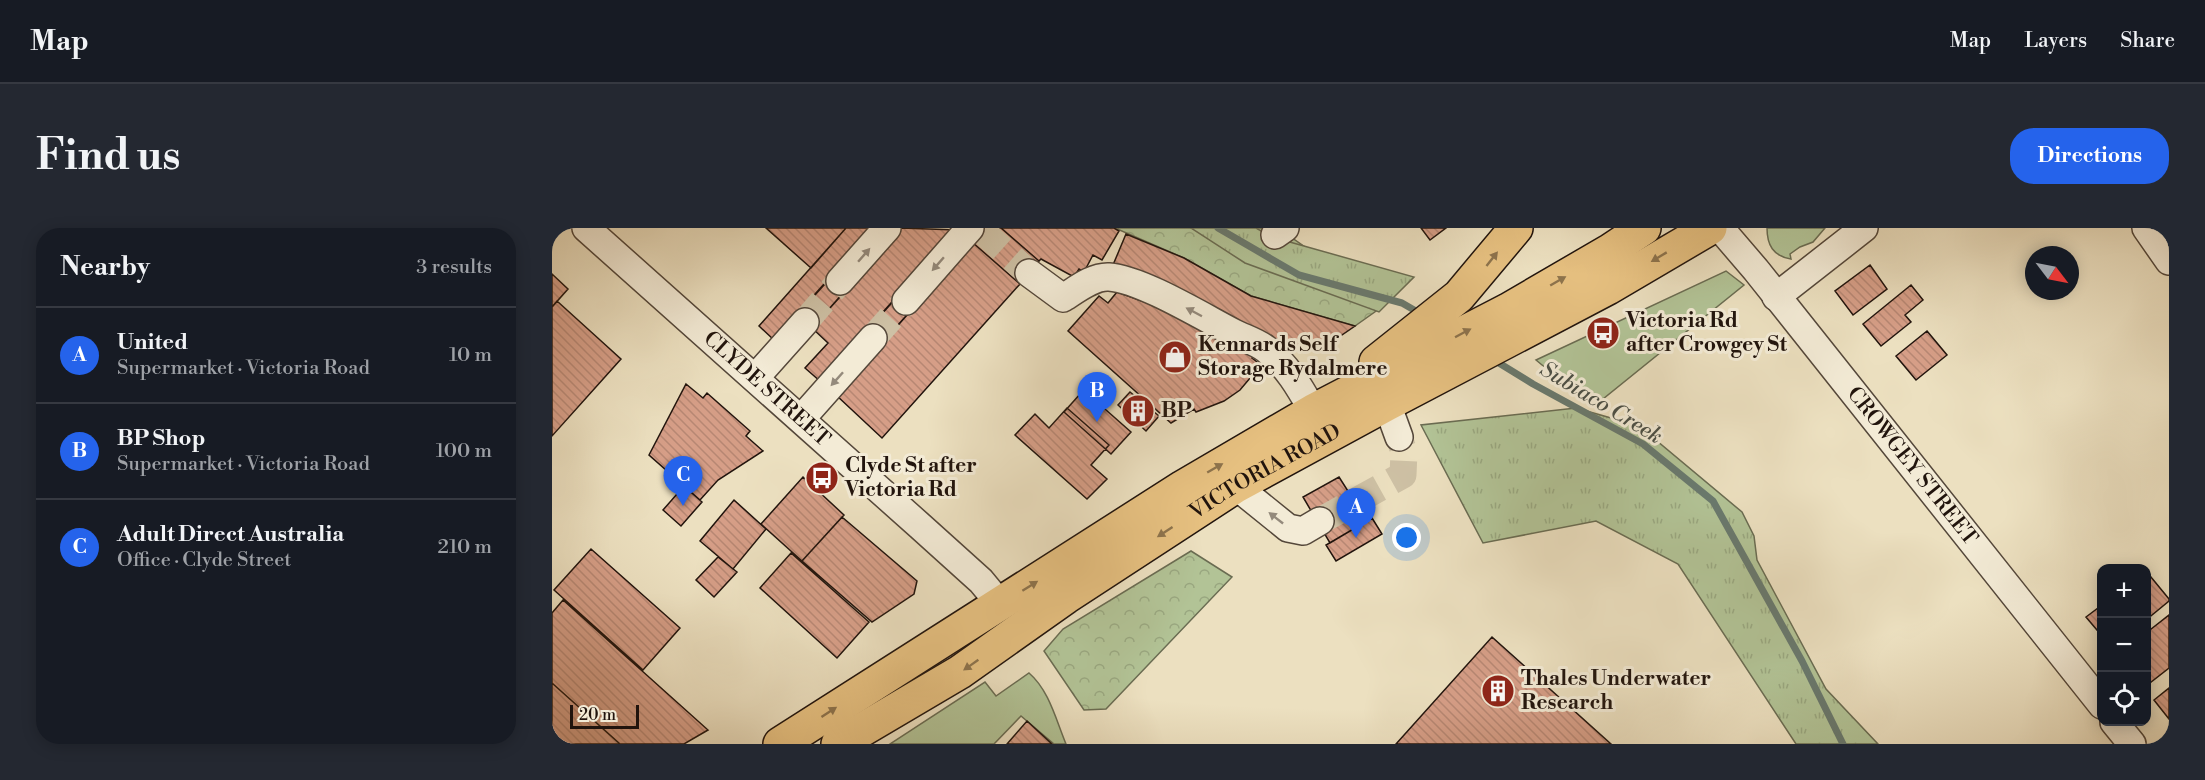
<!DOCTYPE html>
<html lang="en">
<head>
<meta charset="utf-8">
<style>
	:root { --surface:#171b24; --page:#242831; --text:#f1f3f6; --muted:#9ea1a6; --line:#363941; --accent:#2563eb }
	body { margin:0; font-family:"Libre Bodoni",serif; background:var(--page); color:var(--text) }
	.controls { position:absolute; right:18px; bottom:18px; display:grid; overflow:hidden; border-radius:12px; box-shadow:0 3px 15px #0003 }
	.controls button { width:54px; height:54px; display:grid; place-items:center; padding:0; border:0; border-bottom:2px solid var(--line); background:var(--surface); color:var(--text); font:30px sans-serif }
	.compass { position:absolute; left:1473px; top:18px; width:54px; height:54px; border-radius:50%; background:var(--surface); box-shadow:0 3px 15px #0003; rotate:122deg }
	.scale { position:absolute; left:18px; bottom:15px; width:69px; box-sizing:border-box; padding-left:6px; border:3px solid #21140d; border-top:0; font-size:16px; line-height:21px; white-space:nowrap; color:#21140d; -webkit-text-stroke:4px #f3ebd6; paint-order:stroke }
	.you { position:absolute; left:855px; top:310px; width:21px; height:21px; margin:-15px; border:4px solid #fff; border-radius:50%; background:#1a73e8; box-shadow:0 0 0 9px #1a73e833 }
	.badge { display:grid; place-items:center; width:39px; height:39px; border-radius:50%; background:var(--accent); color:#fff; font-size:20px; font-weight:700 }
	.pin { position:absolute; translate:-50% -50px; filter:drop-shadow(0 2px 3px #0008) }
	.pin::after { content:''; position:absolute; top:32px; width:21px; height:18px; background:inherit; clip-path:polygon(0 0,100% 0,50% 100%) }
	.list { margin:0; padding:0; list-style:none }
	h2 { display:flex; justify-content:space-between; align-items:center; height:78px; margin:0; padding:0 24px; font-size:26px }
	h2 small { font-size:20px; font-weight:400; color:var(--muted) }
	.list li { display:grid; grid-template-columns:39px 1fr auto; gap:18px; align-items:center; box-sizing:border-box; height:96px; padding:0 24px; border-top:2px solid var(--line) }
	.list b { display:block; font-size:22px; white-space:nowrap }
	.list p { margin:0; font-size:20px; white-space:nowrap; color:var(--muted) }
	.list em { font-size:20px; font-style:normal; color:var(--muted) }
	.icon { flex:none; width:33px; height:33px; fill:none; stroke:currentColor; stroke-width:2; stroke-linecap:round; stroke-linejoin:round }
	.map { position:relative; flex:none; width:1617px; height:516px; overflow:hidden; border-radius:24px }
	header { display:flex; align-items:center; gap:36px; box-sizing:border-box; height:84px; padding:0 30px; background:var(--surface); border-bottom:2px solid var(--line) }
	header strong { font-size:28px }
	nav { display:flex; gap:33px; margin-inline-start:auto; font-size:21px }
	.intro { display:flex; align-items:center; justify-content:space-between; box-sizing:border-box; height:144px; padding:0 36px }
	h1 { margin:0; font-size:42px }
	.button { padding:15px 27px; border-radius:24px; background:var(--accent); color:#fff; font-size:21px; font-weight:700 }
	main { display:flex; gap:36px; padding:0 36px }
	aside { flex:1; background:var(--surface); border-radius:24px; box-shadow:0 3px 15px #0003 }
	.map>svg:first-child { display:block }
	.grass { fill:#b2c396; stroke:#6a6c52; stroke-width:1.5 }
	.forest { fill:url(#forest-crowns); stroke:#6a6c52; stroke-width:1.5 }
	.park { fill:url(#park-tufts); stroke:#6a6c52; stroke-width:1.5 }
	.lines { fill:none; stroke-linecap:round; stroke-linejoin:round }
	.stream { stroke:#69796e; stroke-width:7 }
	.building { fill:url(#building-back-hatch); stroke:#21140d; stroke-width:1.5 }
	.minor-tunnel { stroke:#cec1a5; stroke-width:27; stroke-dasharray:27 14; stroke-linecap:butt }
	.minor-casing { stroke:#54473a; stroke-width:30 }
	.highway-casing { stroke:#21140d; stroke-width:36 }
	.minor { stroke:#f3ebd6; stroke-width:27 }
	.highway { stroke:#e6c080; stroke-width:33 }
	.oneway { fill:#948a7c }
	.oneway2 { fill:#8d734c }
	.labels { text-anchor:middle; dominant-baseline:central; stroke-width:6; stroke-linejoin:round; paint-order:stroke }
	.poi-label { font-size:21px; font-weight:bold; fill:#21140d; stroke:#f3ebd6; text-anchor:start }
	.street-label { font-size:21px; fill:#21140d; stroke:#f3ebd6 }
	.water-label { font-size:22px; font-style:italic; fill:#4b4f46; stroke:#f3ebd6 }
</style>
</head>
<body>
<header>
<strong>Map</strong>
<nav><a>Map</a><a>Layers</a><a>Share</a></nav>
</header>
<div class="intro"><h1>Find us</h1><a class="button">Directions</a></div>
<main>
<aside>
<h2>Nearby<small>3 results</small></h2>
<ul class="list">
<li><span class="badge">A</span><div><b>United</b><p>Supermarket · Victoria Road</p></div><em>10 m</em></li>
<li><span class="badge">B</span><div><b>BP Shop</b><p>Supermarket · Victoria Road</p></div><em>100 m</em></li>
<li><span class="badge">C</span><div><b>Adult Direct Australia</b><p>Office · Clyde Street</p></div><em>210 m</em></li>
</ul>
</aside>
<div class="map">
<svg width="1617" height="516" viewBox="0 0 1617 516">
	<defs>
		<pattern id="forest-crowns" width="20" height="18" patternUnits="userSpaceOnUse" patternTransform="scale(1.5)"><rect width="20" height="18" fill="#b2c396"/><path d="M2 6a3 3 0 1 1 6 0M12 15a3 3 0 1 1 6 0" fill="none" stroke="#99a780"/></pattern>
		<pattern id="park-tufts" width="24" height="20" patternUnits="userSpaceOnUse" patternTransform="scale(1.5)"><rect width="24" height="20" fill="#b2c396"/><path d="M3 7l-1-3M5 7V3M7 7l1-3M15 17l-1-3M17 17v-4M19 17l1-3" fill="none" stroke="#99a780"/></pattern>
		<pattern id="building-back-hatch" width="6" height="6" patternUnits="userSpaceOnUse" patternTransform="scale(1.5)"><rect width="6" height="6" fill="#d69e87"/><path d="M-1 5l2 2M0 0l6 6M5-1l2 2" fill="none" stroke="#b78773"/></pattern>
	</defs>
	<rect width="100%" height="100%" fill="#ece0c0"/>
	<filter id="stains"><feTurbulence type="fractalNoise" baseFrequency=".00333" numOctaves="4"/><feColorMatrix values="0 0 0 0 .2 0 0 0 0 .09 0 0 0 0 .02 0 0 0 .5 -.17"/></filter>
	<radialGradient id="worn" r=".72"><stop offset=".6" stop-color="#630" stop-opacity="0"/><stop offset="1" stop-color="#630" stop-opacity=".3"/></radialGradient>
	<path class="grass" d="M 1215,0 L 1273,0 L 1261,14 L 1248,19 L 1238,26 L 1239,31 C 1221,28 1215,17 1215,0 Z
		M 1174,43 L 1192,57 L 1041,179 L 984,132 Z
		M 477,445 C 497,462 504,492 514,516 L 502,516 L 469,488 L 442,516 L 338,516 L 433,454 L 444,468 Z"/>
	<path class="forest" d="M 563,0 L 726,0 L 834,76 L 803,98 L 699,68 L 632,30 Z
		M 639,323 L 680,349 L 554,481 L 532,482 L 492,423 L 511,401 Z"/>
	<path class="park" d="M 639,0 L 704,0 L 720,9 L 862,49 L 827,84 L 693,35 Z
		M 1024,180 L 1087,198 L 1190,284 L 1202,308 L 1205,332 L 1274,461 L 1326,516 L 1244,516 L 1126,336 L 1044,293 L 931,315 L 869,197 Z"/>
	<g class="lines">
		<path class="stream" d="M 666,0 L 747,47 L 850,75 L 869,86
			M 942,132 L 981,156 L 1091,216 L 1161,273 L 1250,433 L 1291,516"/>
	</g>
	<path class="building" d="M 214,0 L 294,0 L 259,40 Z
		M 294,0 L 322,0 L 222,112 L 207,98 Z
		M 349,0 L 405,2 L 269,154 L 253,140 L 276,115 L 260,100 Z
		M 433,0 L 449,0 L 487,33 L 468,56 L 420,14 Z
		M 449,0 L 562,0 L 567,3 L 550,32 L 541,27 L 532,44 L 527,41 L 522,49 L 489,31 L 487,33 Z
		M 869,0 L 894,0 L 878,12 Z
		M 574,6 L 632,30 L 699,68 L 803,98 L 765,124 L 695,102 L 561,37 Z
		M 420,14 L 468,56 L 330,210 L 284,167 Z
		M 1318,37 L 1335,61 L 1301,87 L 1283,63 Z
		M 0,46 L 16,61 L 0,79 Z
		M 281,47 L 296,60 L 260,100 L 245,87 Z
		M 1359,57 L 1371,72 L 1353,87 L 1359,94 L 1329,118 L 1311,96 Z
		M 565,64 L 612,81 L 703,128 L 700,130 L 709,137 L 688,162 L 672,173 L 644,184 L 642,181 L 619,195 L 516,103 L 547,68 L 556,75 Z
		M 347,66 L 362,79 L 328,117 L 314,103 Z
		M 5,73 L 69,131 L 0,208 L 0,79 Z
		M 1375,103 L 1395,127 L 1364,152 L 1344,128 Z
		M 134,156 L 151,170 L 155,165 L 198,203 L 194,208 L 211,223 L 166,252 L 148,272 L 97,227 Z
		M 537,156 L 550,168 L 545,174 L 579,204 L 559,226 L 512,184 Z
		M 578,164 L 607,188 L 594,203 L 566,177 Z
		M 515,180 L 557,217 L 539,237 L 555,251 L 535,271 L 463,207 L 483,186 L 497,200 Z
		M 251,249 L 292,287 L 250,333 L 209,296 Z
		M 787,249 L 815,293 L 778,315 L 751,269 Z
		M 132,258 L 150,274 L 129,298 L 111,282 Z
		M 182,272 L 214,301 L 181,341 L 148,313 Z
		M 290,289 L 365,353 L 362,366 L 320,394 L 250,333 Z
		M 820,290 L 830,306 L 784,333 L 774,317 Z
		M 39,321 L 128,400 L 91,442 L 2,362 Z
		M 239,325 L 317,394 L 285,430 L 208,360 Z
		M 166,329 L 185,344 L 162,369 L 144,352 Z
		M 1594,343 L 1617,371 L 1617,373 L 1594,392 Z
		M 11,372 L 156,502 L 132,516 L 68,516 L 0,455 L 0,385 Z
		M 1550,377 L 1550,408 L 1534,389 Z
		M 1617,387 L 1617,440 L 1594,458 L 1594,405 Z
		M 940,409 L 1059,516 L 844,516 Z
		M 0,455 L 68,516 L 0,516 Z
		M 1617,460 L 1617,491 L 1602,472 Z
		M 475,493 L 500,516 L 455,516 Z"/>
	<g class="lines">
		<path class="minor-tunnel" d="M 430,3 L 477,45
			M 253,94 L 288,53
			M 321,110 L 354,73
			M 768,293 L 851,247 L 852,224 L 847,209"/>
		<g class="minor-casing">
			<g id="minor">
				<path id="s1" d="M 34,0 L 368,298 L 429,353 L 448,376"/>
				<path id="s2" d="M 1168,0 L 1204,42 L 1550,477"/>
				<path d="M 1594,0 L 1617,33"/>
				<path d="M 723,7 L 733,0"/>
				<path d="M 477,45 L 511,70 C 524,62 541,48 557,49 C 589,51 651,89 682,105 C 692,110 705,114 714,121 C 735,137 748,160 761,183"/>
				<path d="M 288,53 L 335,0"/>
				<path d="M 1224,69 L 1312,0"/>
				<path d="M 354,73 L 418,0"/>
				<path d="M 203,150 L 253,94"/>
				<path d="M 835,176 L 847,209"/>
				<path d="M 249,191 L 321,110"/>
				<path d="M 684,258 L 736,300 L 751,303 L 768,293"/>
				<path d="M 1562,494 L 1580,516"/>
			</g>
		</g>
		<g class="highway-casing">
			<g id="highway">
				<path d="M 824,134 L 907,68 L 964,0"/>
				<path d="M 228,516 L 631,259 L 761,183 L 956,82 L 1059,22 L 1092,0"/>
				<path id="s3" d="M 286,516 L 408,444 L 514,369 L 684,258 L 835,176 L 1056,60 L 1158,0"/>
			</g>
		</g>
		<use href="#minor" class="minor"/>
		<use href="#highway" class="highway"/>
	</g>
	<defs><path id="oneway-solid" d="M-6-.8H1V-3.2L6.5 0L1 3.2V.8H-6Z" transform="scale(1.5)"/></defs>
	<g class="oneway">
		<use href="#oneway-solid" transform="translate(312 27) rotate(-49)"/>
		<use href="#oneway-solid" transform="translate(386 36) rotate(131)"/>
		<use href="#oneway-solid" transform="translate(642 84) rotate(-152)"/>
		<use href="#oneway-solid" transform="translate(285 151) rotate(132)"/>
		<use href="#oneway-solid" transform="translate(724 290) rotate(-142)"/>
	</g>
	<g class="oneway2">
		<use href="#oneway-solid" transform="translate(1107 29) rotate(149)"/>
		<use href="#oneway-solid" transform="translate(940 31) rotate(-52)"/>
		<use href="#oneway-solid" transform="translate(1006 53) rotate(-30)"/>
		<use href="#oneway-solid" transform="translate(911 105) rotate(-28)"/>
		<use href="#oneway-solid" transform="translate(663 240) rotate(-30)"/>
		<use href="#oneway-solid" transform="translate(613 304) rotate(147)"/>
		<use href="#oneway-solid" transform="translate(478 358) rotate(-32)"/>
		<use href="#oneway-solid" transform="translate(419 437) rotate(145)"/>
		<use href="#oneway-solid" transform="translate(277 484) rotate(-33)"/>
	</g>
	<defs>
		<g id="bus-disc" transform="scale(1.725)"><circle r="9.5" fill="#8f2418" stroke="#f3ebd6"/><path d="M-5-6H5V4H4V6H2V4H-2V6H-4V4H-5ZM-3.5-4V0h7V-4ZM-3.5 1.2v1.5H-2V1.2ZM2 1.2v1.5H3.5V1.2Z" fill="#fff"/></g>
		<g id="shop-disc" transform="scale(1.725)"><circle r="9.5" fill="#8f2418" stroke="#f3ebd6"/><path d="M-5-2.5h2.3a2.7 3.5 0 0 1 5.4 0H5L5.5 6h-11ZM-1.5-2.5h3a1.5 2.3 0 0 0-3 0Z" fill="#fff"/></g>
		<g id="building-disc" transform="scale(1.725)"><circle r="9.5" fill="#8f2418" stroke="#f3ebd6"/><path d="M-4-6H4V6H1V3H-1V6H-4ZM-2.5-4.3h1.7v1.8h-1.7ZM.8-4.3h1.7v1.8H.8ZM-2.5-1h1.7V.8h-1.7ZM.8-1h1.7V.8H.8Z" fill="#fff"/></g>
	</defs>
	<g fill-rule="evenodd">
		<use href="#bus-disc" x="1051" y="105"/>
		<use href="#shop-disc" x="623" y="129"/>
		<use href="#building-disc" x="586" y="183"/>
		<use href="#bus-disc" x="270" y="250"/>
		<use href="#building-disc" x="946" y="463"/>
	</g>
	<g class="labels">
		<g class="poi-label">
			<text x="1074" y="93">Victoria Rd<tspan x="1074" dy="24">after Crowgey St</tspan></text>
			<text x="646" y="117">Kennards Self<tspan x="646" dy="24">Storage Rydalmere</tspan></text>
			<text x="609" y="183">BP</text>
			<text x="293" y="238">Clyde St after<tspan x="293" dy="24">Victoria Rd</tspan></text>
			<text x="969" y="451">Thales Underwater<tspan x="969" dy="24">Research</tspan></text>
		</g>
		<g class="street-label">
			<text stroke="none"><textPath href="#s1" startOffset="242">CLYDE STREET</textPath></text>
			<text stroke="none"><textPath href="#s2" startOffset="306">CROWGEY STREET</textPath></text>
			<text stroke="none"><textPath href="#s3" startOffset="507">VICTORIA ROAD</textPath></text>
		</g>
		<g class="water-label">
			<text transform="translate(1049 175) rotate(31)">Subiaco Creek</text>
		</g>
	</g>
	<rect width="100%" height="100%" filter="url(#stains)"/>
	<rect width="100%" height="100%" fill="url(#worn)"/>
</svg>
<div class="controls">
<button>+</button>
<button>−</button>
<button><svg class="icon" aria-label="locate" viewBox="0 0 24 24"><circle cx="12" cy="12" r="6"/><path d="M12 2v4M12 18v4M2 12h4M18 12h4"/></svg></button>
</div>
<svg class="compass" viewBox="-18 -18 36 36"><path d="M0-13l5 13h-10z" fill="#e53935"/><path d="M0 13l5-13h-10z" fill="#9ea1a6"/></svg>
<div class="scale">20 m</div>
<div class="you"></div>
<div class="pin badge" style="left:804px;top:310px">A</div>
<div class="pin badge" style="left:545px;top:194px">B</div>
<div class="pin badge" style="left:131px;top:278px">C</div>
</div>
</main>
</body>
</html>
